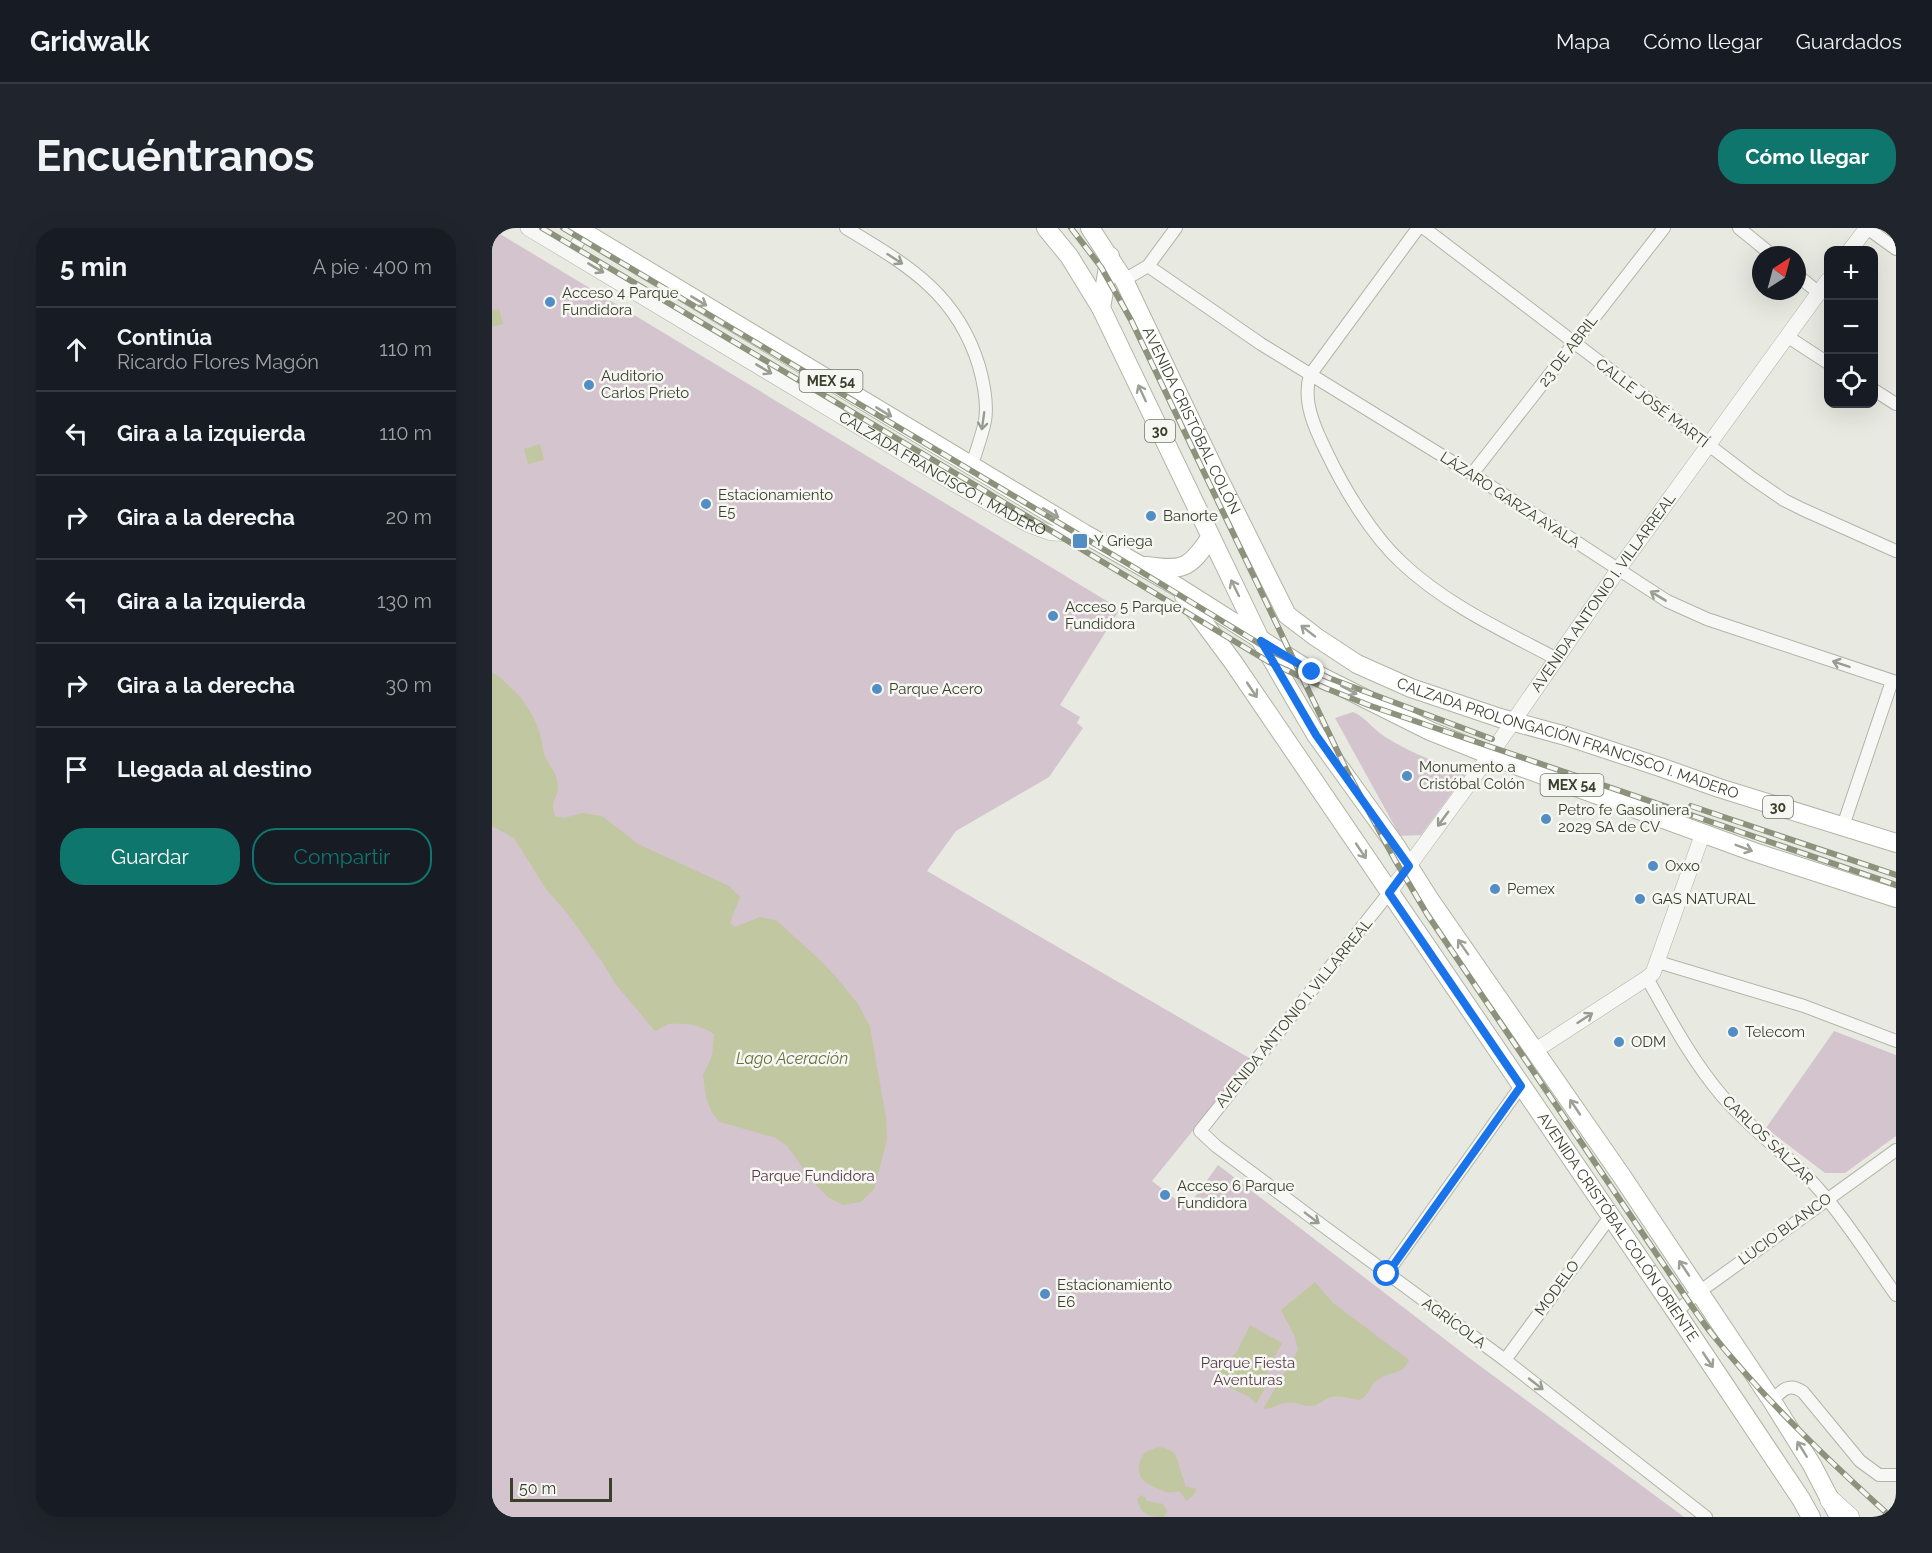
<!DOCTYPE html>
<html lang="es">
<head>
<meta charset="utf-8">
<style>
	:root { --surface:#171b24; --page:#20242c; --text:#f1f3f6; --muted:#9ea1a6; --line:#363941; --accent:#0f766e }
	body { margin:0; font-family:Raleway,sans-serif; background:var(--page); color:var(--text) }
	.controls { position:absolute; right:18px; top:18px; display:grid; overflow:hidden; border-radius:12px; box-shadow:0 6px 24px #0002 }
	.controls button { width:54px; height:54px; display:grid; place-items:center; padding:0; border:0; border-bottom:2px solid var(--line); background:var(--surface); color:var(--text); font:30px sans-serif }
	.compass { position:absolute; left:1260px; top:18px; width:54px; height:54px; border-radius:50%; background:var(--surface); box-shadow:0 6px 24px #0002; rotate:36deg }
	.scale { position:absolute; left:18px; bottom:15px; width:102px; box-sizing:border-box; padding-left:6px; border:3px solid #3b402c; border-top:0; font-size:16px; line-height:21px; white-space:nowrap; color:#3b402c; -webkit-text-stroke:4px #f6f7f2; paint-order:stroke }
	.stop { position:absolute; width:18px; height:18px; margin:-14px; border:4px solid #1a73e8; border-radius:50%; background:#fff }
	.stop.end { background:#1a73e8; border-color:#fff; box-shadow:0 2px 6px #0008 }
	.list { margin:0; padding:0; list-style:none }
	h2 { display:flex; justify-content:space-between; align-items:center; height:78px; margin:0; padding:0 24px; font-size:26px }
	h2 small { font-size:20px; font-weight:400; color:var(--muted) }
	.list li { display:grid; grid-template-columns:39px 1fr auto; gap:18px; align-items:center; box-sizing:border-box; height:84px; padding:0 24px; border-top:2px solid var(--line) }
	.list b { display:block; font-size:22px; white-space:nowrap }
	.list p { margin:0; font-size:20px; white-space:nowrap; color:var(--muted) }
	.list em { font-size:20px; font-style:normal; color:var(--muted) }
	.actions { display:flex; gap:12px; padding:18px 24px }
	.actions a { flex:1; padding:14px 0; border:2px solid var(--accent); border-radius:24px; text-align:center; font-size:21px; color:var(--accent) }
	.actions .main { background:var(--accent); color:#fff }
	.icon { flex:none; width:33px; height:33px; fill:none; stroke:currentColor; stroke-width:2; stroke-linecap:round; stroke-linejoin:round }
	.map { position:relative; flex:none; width:1404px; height:1289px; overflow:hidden; border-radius:24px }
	header { display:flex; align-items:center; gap:36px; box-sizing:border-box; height:84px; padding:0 30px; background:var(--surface); border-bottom:2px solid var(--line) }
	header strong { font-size:28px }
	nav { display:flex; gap:33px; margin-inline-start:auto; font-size:21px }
	.intro { display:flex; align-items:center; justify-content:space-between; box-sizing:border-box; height:144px; padding:0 36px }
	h1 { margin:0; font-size:42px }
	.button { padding:15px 27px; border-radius:24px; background:var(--accent); color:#fff; font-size:21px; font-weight:700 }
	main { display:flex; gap:36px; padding:0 36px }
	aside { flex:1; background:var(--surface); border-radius:24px; box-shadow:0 6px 24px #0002 }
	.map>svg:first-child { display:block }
	.green { fill:#d3c4cd }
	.water { fill:#c1c7a0 }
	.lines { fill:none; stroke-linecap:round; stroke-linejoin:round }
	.minor-casing { stroke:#b1b4a8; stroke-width:14 }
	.tertiary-casing { stroke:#b1b4a8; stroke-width:16 }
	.primary-casing { stroke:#b0b4a3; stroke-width:20 }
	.trunk-casing { stroke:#9a9f8b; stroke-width:21 }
	.minor { stroke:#f7f8f5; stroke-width:12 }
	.tertiary { stroke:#f7f8f5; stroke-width:15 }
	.primary { stroke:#fff; stroke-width:18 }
	.trunk { stroke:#fff; stroke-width:20 }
	.rail-casing { stroke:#8d927d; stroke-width:6 }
	.rail { stroke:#f6f7f2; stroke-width:4; stroke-dasharray:11; stroke-linecap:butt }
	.oneway { stroke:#999c90 }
	.oneway2 { stroke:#9da096 }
	.route { stroke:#1a73e8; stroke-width:8 }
	.poi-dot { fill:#528ec4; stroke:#f6f7f2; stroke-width:2 }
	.labels { text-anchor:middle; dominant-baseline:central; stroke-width:5; stroke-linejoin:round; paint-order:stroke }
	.shield { fill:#f6f7f2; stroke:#737767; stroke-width:1.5 }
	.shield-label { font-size:14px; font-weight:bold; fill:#3b402c }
	.poi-label { font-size:15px; fill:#3b402c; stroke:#f6f7f2; text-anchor:start }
	.street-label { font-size:15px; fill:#3b402c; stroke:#f6f7f2 }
	.park-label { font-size:15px; fill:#5b3a4d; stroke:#f6f7f2 }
	.water-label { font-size:16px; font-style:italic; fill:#677139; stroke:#f6f7f2 }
</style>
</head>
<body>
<header>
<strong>Gridwalk</strong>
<nav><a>Mapa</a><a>Cómo llegar</a><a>Guardados</a></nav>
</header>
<div class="intro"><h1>Encuéntranos</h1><a class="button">Cómo llegar</a></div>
<main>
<aside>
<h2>5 min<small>A pie · 400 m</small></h2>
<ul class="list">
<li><svg class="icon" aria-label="ahead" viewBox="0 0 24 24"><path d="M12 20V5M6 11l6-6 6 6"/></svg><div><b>Continúa</b><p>Ricardo Flores Magón</p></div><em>110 m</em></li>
<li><svg class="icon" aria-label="left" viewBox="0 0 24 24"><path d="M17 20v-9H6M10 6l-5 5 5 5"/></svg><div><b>Gira a la izquierda</b></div><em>110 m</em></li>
<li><svg class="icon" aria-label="right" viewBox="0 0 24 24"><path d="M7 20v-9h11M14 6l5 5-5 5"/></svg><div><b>Gira a la derecha</b></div><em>20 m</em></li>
<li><svg class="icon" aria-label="left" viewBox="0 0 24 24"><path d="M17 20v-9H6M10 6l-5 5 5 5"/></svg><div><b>Gira a la izquierda</b></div><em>130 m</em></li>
<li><svg class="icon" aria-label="right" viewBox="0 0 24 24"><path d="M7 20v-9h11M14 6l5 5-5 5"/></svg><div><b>Gira a la derecha</b></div><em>30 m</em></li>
<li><svg class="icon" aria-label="arrive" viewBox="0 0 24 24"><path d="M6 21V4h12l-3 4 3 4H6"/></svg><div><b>Llegada al destino</b></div></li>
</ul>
<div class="actions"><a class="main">Guardar</a><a>Compartir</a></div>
</aside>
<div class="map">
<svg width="1404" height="1289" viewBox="0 0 1404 1289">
	<rect width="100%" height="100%" fill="#e8eae2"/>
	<path class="green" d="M 0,1 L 628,381 L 568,477 L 588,489 L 585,495 L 591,500 L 557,549 L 464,603 L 435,643 L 759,831 L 660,953 L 695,980 L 726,937 L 976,1129 L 1192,1289 L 0,1289 Z
		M 861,484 C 875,490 882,503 895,510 C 919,525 947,535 973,547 L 929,607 L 908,608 L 843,490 Z
		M 1342,803 L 1404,827 L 1404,908 L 1353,945 L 1333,945 L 1274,900 Z"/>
	<path class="water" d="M 7,81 L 11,96 L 0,99 L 0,82 Z
		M 48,216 L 52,232 L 36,236 L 32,221 Z
		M 0,444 C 22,459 43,483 49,510 C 51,516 50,522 53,528 C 57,538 65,545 66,557 C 67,570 57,571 63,588 L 72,590 L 90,585 L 110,588 L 146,616 L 237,658 L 248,669 L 238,695 L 243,699 L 268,689 L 284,692 L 331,735 L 348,754 L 366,776 L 378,799 L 394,890 L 395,912 L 382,961 L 369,974 L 351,977 L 337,970 L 324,957 L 295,918 L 284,910 L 228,894 L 220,885 L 214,869 L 211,847 L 220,828 L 222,806 C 210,797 192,794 177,796 C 173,797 168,801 163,803 L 122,754 L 111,735 L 75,685 L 54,661 L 22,610 L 0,598 Z
		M 823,1054 L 841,1075 L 917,1132 C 908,1149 901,1142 888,1150 C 879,1155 877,1167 868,1172 C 859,1171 849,1167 839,1169 C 831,1171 826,1179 817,1178 C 810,1178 803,1173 794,1175 C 785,1176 780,1181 771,1181 L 806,1122 L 803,1109 L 789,1082 Z
		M 758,1097 L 790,1115 L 776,1141 L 773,1160 L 764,1176 L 758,1169 L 737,1159 L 723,1143 L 744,1125 Z
		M 667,1219 C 687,1223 684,1229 689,1244 C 690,1250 693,1252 693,1258 L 704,1261 L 702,1266 L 695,1273 L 687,1263 C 675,1266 675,1264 664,1260 C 645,1252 642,1241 653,1224 Z
		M 649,1267 L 653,1269 L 655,1273 L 671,1276 L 675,1283 L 672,1289 C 657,1289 649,1287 645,1271 Z"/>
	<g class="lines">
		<g class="minor-casing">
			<path id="minor" d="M 354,0 C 415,37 465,65 487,138 C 492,156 496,175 493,193 C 490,208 484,223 480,237
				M 926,0 L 818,147 C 810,173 823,201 835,225 C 852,261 880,307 909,334 C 953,376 1010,402 1063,430
				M 932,0 L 1260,250 L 1292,272 L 1310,281 L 1404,323
				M 1247,0 L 1280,27
				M 1375,0 L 1404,21
				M 79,25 L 95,0
				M 656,38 L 769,116 L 980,246 L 1175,373 L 1215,391 L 1404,454
				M 1305,47 L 1327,65
				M 632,52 L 656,38 L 684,0
				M 1296,109 L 1336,135
				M 1382,162 L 1404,176
				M 980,246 L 1172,0
				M 1351,598 L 1400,453
				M 897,665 L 708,903 L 724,918 L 819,989 L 1013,1132 L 1214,1289
				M 1166,734 L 1312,778 L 1404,813
				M 1155,750 C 1178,791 1200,833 1231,869 C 1263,906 1305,933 1335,971 C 1360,1001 1381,1035 1404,1067
				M 895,1045 L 1029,858
				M 1184,1084 L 1207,1064 L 1404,922
				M 1013,1132 L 1118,989
				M 1280,1173 C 1290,1162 1297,1154 1311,1164 L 1368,1233 L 1387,1247 L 1404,1247"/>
		</g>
		<g class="tertiary-casing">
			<g id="tertiary">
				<path id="s1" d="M 36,0 L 462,256 L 537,297 L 559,305 L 593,306"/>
				<path d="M 1358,22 L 1375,0"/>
				<path id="s2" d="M 897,665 L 998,527 L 1126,342 L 1336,52"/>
				<path d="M 1044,822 L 1155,750 L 1161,745 L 1211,605"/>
			</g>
		</g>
		<g class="primary-casing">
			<g id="primary">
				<path d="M 85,0 L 593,306 L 686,359 L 820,444 L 938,503 L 1018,535 L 1262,624 L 1404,670"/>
				<path d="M 554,0 L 577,28 L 609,80 L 769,413 L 824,507 L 904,618 L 938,672 L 1129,947 L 1280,1173 L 1320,1237 L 1344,1283"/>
				<path id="s3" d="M 598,0 L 632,52 L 724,245 L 795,387 L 824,409 L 865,436 L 919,460 L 1008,490 L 1074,508 L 1168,539 L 1227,560 L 1404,615"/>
				<path d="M 609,80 L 618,28"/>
				<path d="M 654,338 C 691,343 697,341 718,310"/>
				<path id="s4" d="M 692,368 L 741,434 L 1184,1084 L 1309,1271 L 1319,1289"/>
			</g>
		</g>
		<g class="trunk-casing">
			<path id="trunk" d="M 1338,1272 L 1357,1289"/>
		</g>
		<use href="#minor" class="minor"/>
		<use href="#tertiary" class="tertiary"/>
		<use href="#primary" class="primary"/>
		<use href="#trunk" class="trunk"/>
		<g class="rail-casing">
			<path id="rail" d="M 50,0 L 458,242 L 777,434 L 833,460 L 879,478 L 1404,657
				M 71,0 L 643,340 L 781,424 L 837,450 L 1000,511
				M 579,0 L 609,39 L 639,92 L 855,543 L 903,632 L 935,686 L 1178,1046 C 1192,1066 1205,1087 1220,1106 C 1274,1173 1336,1232 1399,1289
				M 1199,578 L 1404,647"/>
		</g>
		<use href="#rail" class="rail"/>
	</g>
	<defs><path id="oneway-shaft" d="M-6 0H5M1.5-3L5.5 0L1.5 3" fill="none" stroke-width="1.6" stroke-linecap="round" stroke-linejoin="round" transform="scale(1.5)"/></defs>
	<g class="oneway">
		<use href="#oneway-shaft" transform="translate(403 31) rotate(33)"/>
		<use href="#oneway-shaft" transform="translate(104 40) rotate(31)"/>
		<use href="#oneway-shaft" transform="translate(272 141) rotate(31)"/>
		<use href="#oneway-shaft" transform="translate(491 193) rotate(98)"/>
		<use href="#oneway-shaft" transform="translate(1166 368) rotate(-149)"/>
		<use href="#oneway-shaft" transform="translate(1349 436) rotate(-161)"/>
		<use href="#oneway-shaft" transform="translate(951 591) rotate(126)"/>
		<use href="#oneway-shaft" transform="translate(1093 790) rotate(-33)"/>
		<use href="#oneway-shaft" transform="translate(820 990) rotate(37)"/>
		<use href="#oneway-shaft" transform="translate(1044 1156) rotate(38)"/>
	</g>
	<g class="oneway2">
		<use href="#oneway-shaft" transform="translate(207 73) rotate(31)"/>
		<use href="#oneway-shaft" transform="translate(650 165) rotate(-115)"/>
		<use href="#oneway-shaft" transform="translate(392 184) rotate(31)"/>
		<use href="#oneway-shaft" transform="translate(559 285) rotate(31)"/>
		<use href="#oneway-shaft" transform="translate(743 360) rotate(-116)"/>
		<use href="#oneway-shaft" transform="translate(816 403) rotate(-142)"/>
		<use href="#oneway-shaft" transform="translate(760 462) rotate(56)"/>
		<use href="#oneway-shaft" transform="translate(857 462) rotate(27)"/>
		<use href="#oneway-shaft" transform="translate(1252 620) rotate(21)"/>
		<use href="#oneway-shaft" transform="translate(869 623) rotate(56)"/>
		<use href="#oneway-shaft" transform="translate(971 719) rotate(-125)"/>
		<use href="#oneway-shaft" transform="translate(1083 879) rotate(-124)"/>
		<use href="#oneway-shaft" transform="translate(1192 1040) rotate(-124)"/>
		<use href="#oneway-shaft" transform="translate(1216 1132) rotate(56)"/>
		<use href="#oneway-shaft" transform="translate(1310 1221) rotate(-122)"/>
	</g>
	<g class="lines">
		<path class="route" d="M 820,444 L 769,413 L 824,507 L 917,638 L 897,665 L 1029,858 L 895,1046"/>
	</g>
	<g class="poi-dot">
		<circle cx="58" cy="74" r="6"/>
		<circle cx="97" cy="157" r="6"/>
		<circle cx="214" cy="276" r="6"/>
		<circle cx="659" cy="288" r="6"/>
		<rect x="580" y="305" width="16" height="16" rx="3"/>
		<circle cx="561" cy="388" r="6"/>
		<circle cx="385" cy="461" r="6"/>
		<circle cx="915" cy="548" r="6"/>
		<circle cx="1054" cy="591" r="6"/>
		<circle cx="1161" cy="638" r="6"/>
		<circle cx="1003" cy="661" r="6"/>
		<circle cx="1148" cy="671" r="6"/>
		<circle cx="1241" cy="804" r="6"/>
		<circle cx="1127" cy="814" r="6"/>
		<circle cx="673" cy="967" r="6"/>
		<circle cx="553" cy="1066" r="6"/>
	</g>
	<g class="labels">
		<g class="shield">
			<rect x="307.5" y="142" width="63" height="22" rx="4.5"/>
			<rect x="653" y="192" width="30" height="22" rx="4.5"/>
			<rect x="1048.5" y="546" width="63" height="22" rx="4.5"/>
			<rect x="1271" y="568" width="30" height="22" rx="4.5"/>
		</g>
		<g class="shield-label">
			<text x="339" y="153">MEX 54</text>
			<text x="668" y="203">30</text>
			<text x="1080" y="557">MEX 54</text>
			<text x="1286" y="579">30</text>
		</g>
		<g class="poi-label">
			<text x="70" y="65">Acceso 4 Parque<tspan x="70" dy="17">Fundidora</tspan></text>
			<text x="109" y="148">Auditorio<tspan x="109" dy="17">Carlos Prieto</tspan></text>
			<text x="226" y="267">Estacionamiento<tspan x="226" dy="17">E5</tspan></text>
			<text x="671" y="288">Banorte</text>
			<text x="602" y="313">Y Griega</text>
			<text x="573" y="379">Acceso 5 Parque<tspan x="573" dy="17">Fundidora</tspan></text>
			<text x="397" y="461">Parque Acero</text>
			<text x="927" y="539">Monumento a<tspan x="927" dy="17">Cristóbal Colón</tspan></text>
			<text x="1066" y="582">Petro fe Gasolinera<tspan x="1066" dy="17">2029 SA de CV</tspan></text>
			<text x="1173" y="638">Oxxo</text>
			<text x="1015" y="661">Pemex</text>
			<text x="1160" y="671">GAS NATURAL</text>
			<text x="1253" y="804">Telecom</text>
			<text x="1139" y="814">ODM</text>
			<text x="685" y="958">Acceso 6 Parque<tspan x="685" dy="17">Fundidora</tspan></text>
			<text x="565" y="1057">Estacionamiento<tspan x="565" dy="17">E6</tspan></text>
		</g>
		<g class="street-label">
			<text transform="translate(1076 123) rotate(-52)">23 DE ABRIL</text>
			<text transform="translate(1160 175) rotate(37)">CALLE JOSÉ MARTÍ</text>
			<text stroke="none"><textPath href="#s3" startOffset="218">AVENIDA CRISTÓBAL COLÓN</textPath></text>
			<text stroke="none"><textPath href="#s1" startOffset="482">CALZADA FRANCISCO I. MADERO</textPath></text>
			<text transform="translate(1018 272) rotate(33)">LÁZARO GARZA AYALA</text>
			<text stroke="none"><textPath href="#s2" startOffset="369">AVENIDA ANTONIO I. VILLARREAL</textPath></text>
			<text stroke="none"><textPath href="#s3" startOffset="744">CALZADA PROLONGACIÓN FRANCISCO I. MADERO</textPath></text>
			<text transform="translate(802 785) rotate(-51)">AVENIDA ANTONIO I. VILLARREAL</text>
			<text transform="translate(1276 912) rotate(44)">CARLOS SALZAR</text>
			<text stroke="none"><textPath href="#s4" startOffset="766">AVENIDA CRISTÓBAL COLÓN ORIENTE</textPath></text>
			<text transform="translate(1293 1001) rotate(-36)">LUCIO BLANCO</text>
			<text transform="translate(1065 1060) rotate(-54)">MODELO</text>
			<text transform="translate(962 1095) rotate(36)">AGRÍCOLA</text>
		</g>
		<g class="park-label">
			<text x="321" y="948">Parque Fundidora</text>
			<text x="756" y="1135">Parque Fiesta<tspan x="756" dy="17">Aventuras</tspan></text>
		</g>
		<g class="water-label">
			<text x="300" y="830">Lago Aceración</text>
		</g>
	</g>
</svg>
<div class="controls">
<button>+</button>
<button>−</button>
<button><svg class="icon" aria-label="locate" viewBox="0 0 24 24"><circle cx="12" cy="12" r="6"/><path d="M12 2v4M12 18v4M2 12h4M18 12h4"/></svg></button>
</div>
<svg class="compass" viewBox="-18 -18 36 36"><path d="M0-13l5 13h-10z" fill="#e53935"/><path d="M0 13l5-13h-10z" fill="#9ea1a6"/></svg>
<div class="scale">50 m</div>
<div class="stop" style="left:895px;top:1046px"></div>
<div class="stop end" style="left:820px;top:444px"></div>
</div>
</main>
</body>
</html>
